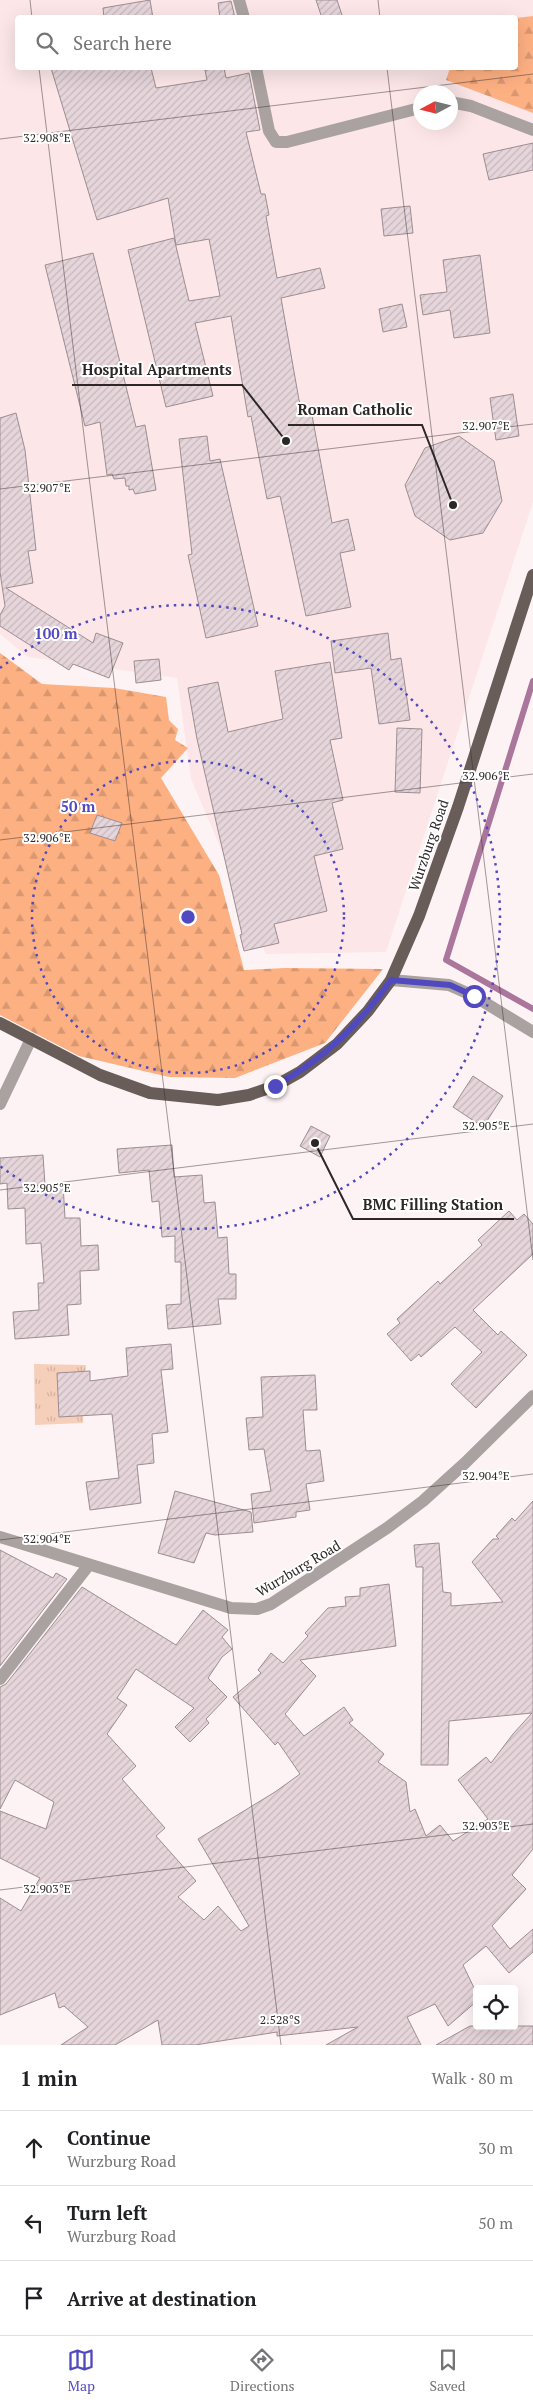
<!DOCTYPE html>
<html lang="en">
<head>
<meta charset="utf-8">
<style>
	:root { --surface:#fff; --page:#f6f6f6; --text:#202124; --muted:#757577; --line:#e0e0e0; --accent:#5149c0 }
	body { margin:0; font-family:"PT Serif",serif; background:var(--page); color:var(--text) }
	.controls { position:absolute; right:15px; bottom:15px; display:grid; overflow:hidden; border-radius:5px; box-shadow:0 5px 20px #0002 }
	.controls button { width:45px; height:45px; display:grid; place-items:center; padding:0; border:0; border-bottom:1px solid var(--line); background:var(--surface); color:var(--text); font:25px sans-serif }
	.compass { position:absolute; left:413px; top:85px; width:45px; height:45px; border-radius:50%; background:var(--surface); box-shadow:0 5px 20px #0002; rotate:263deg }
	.stop { position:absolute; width:15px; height:15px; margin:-11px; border:4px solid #5149c0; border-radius:50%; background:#fff }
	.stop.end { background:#5149c0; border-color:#fff; box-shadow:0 1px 5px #0008 }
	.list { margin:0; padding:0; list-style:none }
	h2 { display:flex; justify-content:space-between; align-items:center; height:65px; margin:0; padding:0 20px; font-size:21px }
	h2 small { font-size:16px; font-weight:400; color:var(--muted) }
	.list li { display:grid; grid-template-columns:32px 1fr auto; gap:15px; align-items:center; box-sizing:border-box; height:75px; padding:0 20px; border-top:1px solid var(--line) }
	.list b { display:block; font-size:19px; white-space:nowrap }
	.list p { margin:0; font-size:16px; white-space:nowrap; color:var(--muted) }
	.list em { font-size:16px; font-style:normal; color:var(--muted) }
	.icon { flex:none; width:28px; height:28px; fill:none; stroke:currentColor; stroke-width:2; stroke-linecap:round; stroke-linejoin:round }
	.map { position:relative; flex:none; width:533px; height:2045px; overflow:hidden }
	.search { position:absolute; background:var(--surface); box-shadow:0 5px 20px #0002; left:15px; right:15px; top:15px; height:55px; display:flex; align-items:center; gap:12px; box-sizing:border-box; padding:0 18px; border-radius:5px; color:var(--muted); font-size:19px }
	.sheet { height:290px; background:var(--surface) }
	nav { display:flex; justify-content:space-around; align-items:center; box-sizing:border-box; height:70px; border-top:1px solid var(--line); background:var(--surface); font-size:14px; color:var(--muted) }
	nav a { display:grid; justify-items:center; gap:2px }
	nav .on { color:var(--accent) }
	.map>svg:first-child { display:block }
	.built { fill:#fce6e7; fill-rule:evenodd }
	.forest { fill:url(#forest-firs) }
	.park { fill:url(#park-tufts) }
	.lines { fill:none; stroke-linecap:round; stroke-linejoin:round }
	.stream { stroke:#aa769b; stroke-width:6 }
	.building { fill:url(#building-hatch); stroke:#9c8d92 }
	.minor { stroke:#a9a2a0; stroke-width:12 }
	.major { stroke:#695d5a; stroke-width:12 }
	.route { stroke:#5149c0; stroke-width:6 }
	.ticks { fill:none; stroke:#2d2727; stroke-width:1; stroke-opacity:0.45 }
	.ring { fill:none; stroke:#5149c0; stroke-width:2.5; stroke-dasharray:2.5 5 }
	.labels { text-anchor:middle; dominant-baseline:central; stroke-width:4; stroke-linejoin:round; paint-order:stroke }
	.street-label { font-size:14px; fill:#2d2727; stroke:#fff }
	.ticks-label { font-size:12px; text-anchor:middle; fill:#2d2727; stroke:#fff; stroke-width:4; stroke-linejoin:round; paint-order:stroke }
	.centre { fill:#5149c0; stroke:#fff; stroke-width:2.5 }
	.ring-label { font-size:15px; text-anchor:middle; font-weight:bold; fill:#5149c0; stroke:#fff; stroke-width:4; stroke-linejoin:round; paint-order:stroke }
	.leader { fill:none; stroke:#2d2727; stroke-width:2 }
	.callout-dot { fill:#2d2727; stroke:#fff; stroke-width:2 }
	.callout-label { font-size:15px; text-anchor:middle; font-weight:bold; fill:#2d2727; stroke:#fff; stroke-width:4; stroke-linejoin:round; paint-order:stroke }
</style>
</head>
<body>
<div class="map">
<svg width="533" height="2045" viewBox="0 0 533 2045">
	<defs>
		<pattern id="forest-firs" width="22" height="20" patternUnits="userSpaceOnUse" patternTransform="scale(1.25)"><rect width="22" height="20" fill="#fdb082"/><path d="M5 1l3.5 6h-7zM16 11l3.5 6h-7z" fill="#d99770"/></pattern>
		<pattern id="park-tufts" width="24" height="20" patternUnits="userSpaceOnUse" patternTransform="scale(1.25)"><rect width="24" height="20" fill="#f6cfba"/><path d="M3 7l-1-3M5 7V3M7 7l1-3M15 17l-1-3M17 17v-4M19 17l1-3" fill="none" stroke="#d3b2a0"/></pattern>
		<pattern id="building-hatch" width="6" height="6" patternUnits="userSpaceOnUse" patternTransform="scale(1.25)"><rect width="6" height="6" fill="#e6d6db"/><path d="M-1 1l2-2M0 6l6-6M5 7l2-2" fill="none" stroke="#c6b8bc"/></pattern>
	</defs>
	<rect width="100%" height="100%" fill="#fef3f4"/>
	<path class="built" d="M 0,0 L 533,0 L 533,502 L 386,952 L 266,954 L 191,779 L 177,678 L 28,657 L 0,634 ZM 18,18 L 516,18 L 516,68 L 18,68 ZM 420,92 L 450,92 L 450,122 L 420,122 Z"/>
	<path class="forest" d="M 533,16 L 533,113 L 446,80 L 450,68 L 516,68 L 516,18 Z
		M 0,653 L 42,684 L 114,688 L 166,697 L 169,720 L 178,729 L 175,740 L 188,748 L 161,778 L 219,875 L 244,970 L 285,968 L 383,969 L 325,1043 L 235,1078 L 169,1077 L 79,1056 L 0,1015 Z"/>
	<path class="park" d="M 34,1364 L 86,1365 L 83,1423 L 35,1425 Z"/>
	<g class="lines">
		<path class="stream" d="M 533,681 L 446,960 L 533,1009"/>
	</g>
	<path class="building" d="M 150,0 L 153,18 L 104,18 L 103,8 Z
		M 316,0 L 337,0 L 343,18 L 322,18 Z
		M 231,1 L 235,18 L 220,18 L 218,3 Z
		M 51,68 L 151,68 L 156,88 L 207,80 L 205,70 L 220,68 L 224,68 L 226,78 L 249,73 L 260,130 L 246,132 L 261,194 L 265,194 L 269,215 L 266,216 L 277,278 L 320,268 L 325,288 L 281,298 L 299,400 L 303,411 L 311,410 L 332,523 L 348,519 L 355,550 L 340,553 L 351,607 L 306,616 L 280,496 L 267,499 L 251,416 L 248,417 L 231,316 L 195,323 L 213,396 L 166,407 L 128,250 L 174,238 L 189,301 L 220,296 L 209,239 L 176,245 L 168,198 L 97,220 Z
		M 533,143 L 533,170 L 489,180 L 483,154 Z
		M 410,206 L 413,233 L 384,236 L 381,209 Z
		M 93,253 L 136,427 L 145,425 L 156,490 L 135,494 L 133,489 L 129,490 L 129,486 L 126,486 L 125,478 L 114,479 L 112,474 L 107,475 L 100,422 L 85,426 L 45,265 Z
		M 480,255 L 490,333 L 454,338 L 450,310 L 423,315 L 420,295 L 447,292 L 443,260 Z
		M 402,304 L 407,327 L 383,332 L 379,309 Z
		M 513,394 L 519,436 L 496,440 L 490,398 Z
		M 16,413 L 25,450 L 36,550 L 28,551 L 33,583 L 6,588 L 93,643 L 96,633 L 123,643 L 109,678 L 73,664 L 69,670 L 0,626 L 0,615 L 5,606 L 0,572 L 0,418 Z
		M 207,436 L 210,461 L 220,459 L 258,626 L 206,638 L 188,555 L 192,554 L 179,439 Z
		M 459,436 L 494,461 L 502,501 L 483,533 L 450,540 L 415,516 L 405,485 L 425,448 Z
		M 388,633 L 391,660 L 401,658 L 410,720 L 379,724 L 371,668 L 335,673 L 331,641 Z
		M 159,659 L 161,680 L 136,683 L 134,661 Z
		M 330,662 L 342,738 L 330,740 L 343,800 L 332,803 L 343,849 L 314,856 L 327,911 L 274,924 L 279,943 L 244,951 L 240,935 L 242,934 L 197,739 L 188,688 L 218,682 L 228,732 L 283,719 L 275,671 Z
		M 397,728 L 422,729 L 420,793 L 395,792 Z
		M 97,815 L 122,823 L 115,841 L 90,833 Z
		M 473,1076 L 503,1096 L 483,1127 L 453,1107 Z
		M 311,1126 L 330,1136 L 320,1157 L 300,1146 Z
		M 172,1145 L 174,1177 L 202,1175 L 204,1203 L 215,1202 L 218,1238 L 227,1237 L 229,1274 L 236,1274 L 236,1299 L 218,1299 L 221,1324 L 168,1329 L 166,1305 L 181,1304 L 181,1262 L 175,1262 L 175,1236 L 162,1237 L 159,1201 L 152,1202 L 149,1170 L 119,1173 L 117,1149 Z
		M 43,1155 L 45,1185 L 63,1184 L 65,1218 L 80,1218 L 81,1246 L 98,1245 L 99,1270 L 80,1271 L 81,1304 L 67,1305 L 69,1335 L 15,1339 L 13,1312 L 39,1310 L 38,1283 L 44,1283 L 41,1243 L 26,1244 L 25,1208 L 8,1209 L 7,1183 L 0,1184 L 0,1158 Z
		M 509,1211 L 517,1220 L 524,1214 L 533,1224 L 533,1254 L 473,1310 L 498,1335 L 501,1331 L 527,1355 L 476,1408 L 451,1384 L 482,1352 L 455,1327 L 421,1357 L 419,1354 L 411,1361 L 387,1334 L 400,1323 L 397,1319 L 438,1281 L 440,1284 L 482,1245 L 478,1240 Z
		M 171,1344 L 173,1369 L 161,1370 L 168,1432 L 152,1434 L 154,1463 L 137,1465 L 141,1503 L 90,1510 L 86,1482 L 119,1478 L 112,1414 L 59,1417 L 57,1373 L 90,1371 L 90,1381 L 128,1376 L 126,1348 Z
		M 315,1375 L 317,1410 L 303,1410 L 306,1451 L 320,1450 L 324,1481 L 306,1484 L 310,1510 L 296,1512 L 296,1517 L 254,1523 L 251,1494 L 271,1491 L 264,1449 L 249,1450 L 246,1418 L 263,1417 L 261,1377 Z
		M 175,1491 L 251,1512 L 253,1532 L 215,1535 L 206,1533 L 194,1563 L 158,1553 Z
		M 533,1501 L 533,1849 L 512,1875 L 526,1889 L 492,1926 L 510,1949 L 533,1929 L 533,1952 L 509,1973 L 486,1946 L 463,1965 L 477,1994 L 477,2001 L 448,2026 L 435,2004 L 407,2017 L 421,2045 L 326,2045 L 358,2027 L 277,2036 L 277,2032 L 195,2045 L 162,2045 L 158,2020 L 115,2045 L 61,2045 L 88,2027 L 64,2006 L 59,2008 L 55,1993 L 0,2015 L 0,1898 L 21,1911 L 40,1878 L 0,1858 L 0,1811 L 46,1829 L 54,1802 L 15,1780 L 0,1809 L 0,1687 L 6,1684 L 82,1587 L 176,1645 L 203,1610 L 228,1630 L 222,1637 L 232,1649 L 222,1657 L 208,1678 L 227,1697 L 206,1719 L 209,1723 L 190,1742 L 175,1727 L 194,1708 L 136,1669 L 117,1698 L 127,1705 L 107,1734 L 136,1766 L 122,1779 L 165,1828 L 156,1836 L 196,1881 L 178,1897 L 204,1920 L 218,1906 L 241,1931 L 249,1926 L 198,1839 L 275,1792 L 300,1774 L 278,1742 L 275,1745 L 233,1697 L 261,1673 L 258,1670 L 271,1653 L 283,1663 L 308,1636 L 305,1633 L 328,1608 L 346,1606 L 345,1597 L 360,1596 L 360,1588 L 389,1584 L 396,1646 L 300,1660 L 316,1676 L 285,1714 L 304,1736 L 344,1707 L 353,1720 L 349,1723 L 384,1754 L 378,1762 L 406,1782 L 410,1812 L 415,1809 L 426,1836 L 440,1825 L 453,1841 L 488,1819 L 458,1780 L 486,1757 L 491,1763 L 513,1734 L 532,1713 L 449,1721 L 448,1765 L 421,1765 L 423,1567 L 416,1567 L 414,1545 L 439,1543 L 443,1592 L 451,1593 L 451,1606 L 503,1602 L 472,1562 L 493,1539 L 499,1539 L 496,1536 L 512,1518 L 515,1521 Z
		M 0,1550 L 53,1578 L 56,1573 L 67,1579 L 0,1666 Z
		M 470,2026 L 533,2026 L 533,2045 L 436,2045 Z"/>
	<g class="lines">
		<path class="minor" d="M 239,0 L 244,18
			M 256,68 L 269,131 L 276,142 L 287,142 L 420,108
			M 450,102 L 471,106 L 533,130
			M 391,980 L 449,985 L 474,996 L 533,1032
			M 0,1104 L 31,1039
			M 0,1537 L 231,1608 L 257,1609 L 271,1604 L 387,1528 L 423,1501 L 465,1463 L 533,1396
			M 0,1679 L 88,1566"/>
		<path class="major" d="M 0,1023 L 100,1075 L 150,1093 L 218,1100 L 249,1095 L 275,1086 L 300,1072 L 337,1044 L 368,1011 L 391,980 L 419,916 L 458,807 L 533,575"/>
	</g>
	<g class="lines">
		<path class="route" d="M 275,1086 C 325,1058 358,1026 391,980 L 450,985 L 474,996"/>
	</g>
	<path class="ticks" d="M 30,0 L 32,18M 378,0 L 380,18M 39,68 L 281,2045M 387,68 L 533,1260M 0,139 L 533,74M 0,489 L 533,424M 0,840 L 533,774M 0,1190 L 533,1124M 0,1540 L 533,1474M 0,1890 L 533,1824"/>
	<g class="ring">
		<circle cx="188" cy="917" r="156"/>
		<path d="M0 668A312 312 0 1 1 0 1166"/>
	</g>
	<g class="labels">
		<g class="street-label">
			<text transform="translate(428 845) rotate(-71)">Wurzburg Road</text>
			<text transform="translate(298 1568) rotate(-31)">Wurzburg Road</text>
		</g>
	</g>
	<g class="ticks-label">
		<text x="47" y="142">32.908°E</text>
		<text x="486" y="430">32.907°E</text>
		<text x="47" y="492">32.907°E</text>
		<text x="486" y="780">32.906°E</text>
		<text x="47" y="842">32.906°E</text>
		<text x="486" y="1130">32.905°E</text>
		<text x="47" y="1192">32.905°E</text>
		<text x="486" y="1480">32.904°E</text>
		<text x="47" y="1543">32.904°E</text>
		<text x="486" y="1830">32.903°E</text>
		<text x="47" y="1893">32.903°E</text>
		<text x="280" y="2024">2.528°S</text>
	</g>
	<circle cx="188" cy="917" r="8" class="centre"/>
	<g class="ring-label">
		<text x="56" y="639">100 m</text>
		<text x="78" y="812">50 m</text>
	</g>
	<path class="leader" d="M286 441L242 385H72M453 505L422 425H288M315 1143L353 1219H514"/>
	<g class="callout-dot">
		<circle cx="286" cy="441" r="5"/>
		<circle cx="453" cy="505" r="5"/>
		<circle cx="315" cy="1143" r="5"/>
	</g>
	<g class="callout-label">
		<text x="157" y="375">Hospital Apartments</text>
		<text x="355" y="415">Roman Catholic</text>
		<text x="433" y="1210">BMC Filling Station</text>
	</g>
</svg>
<div class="controls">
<button><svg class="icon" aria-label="locate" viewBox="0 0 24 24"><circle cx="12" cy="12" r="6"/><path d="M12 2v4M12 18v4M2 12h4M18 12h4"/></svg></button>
</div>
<svg class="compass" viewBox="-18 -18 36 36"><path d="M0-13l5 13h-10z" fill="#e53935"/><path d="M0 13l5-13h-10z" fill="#757577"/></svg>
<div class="stop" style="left:474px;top:996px"></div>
<div class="stop end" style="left:275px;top:1086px"></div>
<div class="search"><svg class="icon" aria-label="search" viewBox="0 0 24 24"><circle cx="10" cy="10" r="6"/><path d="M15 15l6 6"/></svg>Search here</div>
</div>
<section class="sheet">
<h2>1 min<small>Walk · 80 m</small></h2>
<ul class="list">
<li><svg class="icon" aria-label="ahead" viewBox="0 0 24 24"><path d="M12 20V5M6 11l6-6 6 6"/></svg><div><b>Continue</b><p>Wurzburg Road</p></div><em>30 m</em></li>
<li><svg class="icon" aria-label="left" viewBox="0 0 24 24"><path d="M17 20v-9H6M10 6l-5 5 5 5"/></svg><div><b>Turn left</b><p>Wurzburg Road</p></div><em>50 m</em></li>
<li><svg class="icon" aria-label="arrive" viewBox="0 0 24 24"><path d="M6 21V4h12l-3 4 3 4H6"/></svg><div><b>Arrive at destination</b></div></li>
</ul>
</section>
<nav>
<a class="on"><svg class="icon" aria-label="map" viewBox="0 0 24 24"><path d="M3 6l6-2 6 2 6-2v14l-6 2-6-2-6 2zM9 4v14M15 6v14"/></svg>Map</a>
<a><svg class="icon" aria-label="directions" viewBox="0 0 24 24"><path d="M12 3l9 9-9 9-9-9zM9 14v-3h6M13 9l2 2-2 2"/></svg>Directions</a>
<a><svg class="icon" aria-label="saved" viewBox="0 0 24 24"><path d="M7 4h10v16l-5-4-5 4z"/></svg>Saved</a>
</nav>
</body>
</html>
